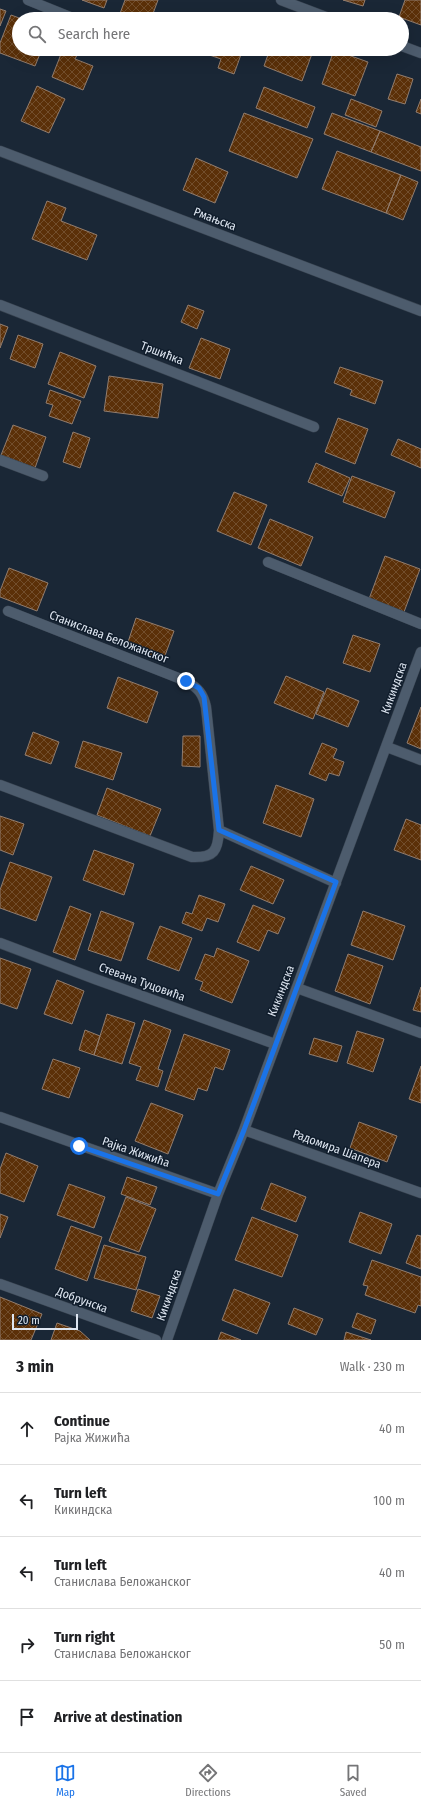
<!DOCTYPE html>
<html lang="en">
<head>
<meta charset="utf-8">
<style>
	:root { --surface:#fff; --page:#f2f2f2; --text:#202124; --muted:#757577; --line:#e0e0e0; --accent:#1a73e8 }
	body { margin:0; font-family:"Fira Sans Condensed",sans-serif; background:var(--page); color:var(--text) }
	.scale { position:absolute; left:12px; bottom:10px; width:66px; box-sizing:border-box; padding-left:4px; border:2px solid #dee6f1; border-top:0; font-size:11px; line-height:14px; white-space:nowrap; color:#dee6f1; -webkit-text-stroke:3px #101d2c; paint-order:stroke }
	.stop { position:absolute; width:12px; height:12px; margin:-9px; border:3px solid #1a73e8; border-radius:50%; background:#fff }
	.stop.end { background:#1a73e8; border-color:#fff; box-shadow:0 1px 4px #0008 }
	.list { margin:0; padding:0; list-style:none }
	h2 { display:flex; justify-content:space-between; align-items:center; height:52px; margin:0; padding:0 16px; font-size:17px }
	h2 small { font-size:13px; font-weight:400; color:var(--muted) }
	.list li { display:grid; grid-template-columns:26px 1fr auto; gap:12px; align-items:center; box-sizing:border-box; height:72px; padding:0 16px; border-top:1px solid var(--line) }
	.list b { display:block; font-size:15px; white-space:nowrap }
	.list p { margin:0; font-size:13px; white-space:nowrap; color:var(--muted) }
	.list em { font-size:13px; font-style:normal; color:var(--muted) }
	.icon { flex:none; width:22px; height:22px; fill:none; stroke:currentColor; stroke-width:2; stroke-linecap:round; stroke-linejoin:round }
	.map { position:relative; flex:none; width:421px; height:1340px; overflow:hidden }
	.search { position:absolute; background:var(--surface); box-shadow:0 4px 16px #0002; left:12px; right:12px; top:12px; height:44px; display:flex; align-items:center; gap:10px; box-sizing:border-box; padding:0 14px; border-radius:22px; color:var(--muted); font-size:15px }
	.sheet { height:412px; background:var(--surface) }
	nav { display:flex; justify-content:space-around; align-items:center; box-sizing:border-box; height:56px; border-top:1px solid var(--line); background:var(--surface); font-size:11px; color:var(--muted) }
	nav a { display:grid; justify-items:center; gap:2px }
	nav .on { color:var(--accent) }
	.map>svg:first-child { display:block }
	.building { fill:url(#building-cross-hatch); stroke:#927d6e }
	.lines { fill:none; stroke-linecap:round; stroke-linejoin:round }
	.lane-casing { stroke:#384350; stroke-width:11 }
	.street-casing { stroke:#384350; stroke-width:11 }
	.lane { stroke:#4d5c6d; stroke-width:10 }
	.street { stroke:#4d5c6d; stroke-width:10 }
	.route { stroke:#1a73e8; stroke-width:5 }
	.labels { text-anchor:middle; dominant-baseline:central; stroke-width:3; stroke-linejoin:round; paint-order:stroke }
	.street-label { font-size:12px; fill:#dee6f1; stroke:#101d2c }
</style>
</head>
<body>
<div class="map">
<svg width="421" height="1340" viewBox="0 0 421 1340">
	<defs>
		<pattern id="building-cross-hatch" width="8" height="8" patternUnits="userSpaceOnUse"><rect width="8" height="8" fill="#5b3008"/><path d="M0 0l8 8M0 8l8-8" fill="none" stroke="#724e2c"/></pattern>
	</defs>
	<rect width="100%" height="100%" fill="#1a2736"/>
	<path class="building" d="M 82,0 L 107,0 L 104,8 Z
		M 125,0 L 158,0 L 151,19 L 118,19 Z
		M 343,0 L 365,0 L 363,6 Z
		M 405,0 L 421,0 L 421,25 L 399,17 Z
		M 0,9 L 6,11 L 0,26 Z
		M 11,15 L 22,19 L 19,19 L 19,49 L 42,49 L 35,66 L 0,53 L 0,43 Z
		M 63,49 L 69,49 L 78,53 L 75,59 L 93,66 L 83,90 L 52,77 Z
		M 192,49 L 243,49 L 234,74 L 218,68 L 221,59 Z
		M 270,49 L 307,49 L 313,51 L 302,81 L 264,66 Z
		M 334,50 L 368,62 L 355,96 L 322,84 Z
		M 397,74 L 413,79 L 405,104 L 388,99 Z
		M 37,86 L 65,99 L 49,133 L 21,121 Z
		M 264,87 L 315,107 L 307,128 L 256,108 Z
		M 351,99 L 382,111 L 376,127 L 345,115 Z
		M 421,99 L 421,114 L 416,112 Z
		M 244,113 L 313,139 L 297,178 L 229,151 Z
		M 332,113 L 380,131 L 371,152 L 324,134 Z
		M 380,131 L 421,147 L 421,171 L 371,152 Z
		M 337,151 L 401,175 L 386,213 L 322,189 Z
		M 196,158 L 228,172 L 215,203 L 183,190 Z
		M 401,175 L 418,182 L 403,220 L 386,213 Z
		M 47,201 L 66,208 L 61,221 L 97,235 L 87,260 L 32,239 Z
		M 188,305 L 204,311 L 197,329 L 181,322 Z
		M 0,324 L 8,327 L 0,348 Z
		M 18,335 L 43,344 L 35,368 L 10,359 Z
		M 201,338 L 230,349 L 220,379 L 189,368 Z
		M 60,352 L 96,366 L 84,398 L 48,384 Z
		M 340,367 L 383,381 L 375,404 L 350,395 L 352,390 L 334,383 Z
		M 109,376 L 163,384 L 158,418 L 104,411 Z
		M 50,390 L 81,401 L 72,424 L 49,416 L 53,405 L 46,403 Z
		M 338,418 L 368,429 L 355,464 L 325,452 Z
		M 13,425 L 46,437 L 35,468 L 1,455 Z
		M 73,432 L 90,438 L 80,468 L 63,462 Z
		M 398,439 L 421,449 L 421,468 L 391,455 Z
		M 316,463 L 350,478 L 342,496 L 308,482 Z
		M 352,476 L 395,492 L 385,518 L 343,502 Z
		M 234,492 L 267,505 L 251,545 L 217,531 Z
		M 270,519 L 313,537 L 301,566 L 258,548 Z
		M 385,556 L 420,569 L 404,612 L 369,599 Z
		M 9,568 L 48,583 L 37,611 L 0,597 L 0,591 Z
		M 136,618 L 174,631 L 163,661 L 126,648 Z
		M 353,635 L 380,644 L 370,672 L 343,663 Z
		M 286,676 L 324,692 L 313,719 L 274,703 Z
		M 118,677 L 158,692 L 147,723 L 107,708 Z
		M 327,688 L 359,701 L 348,727 L 316,714 Z
		M 421,707 L 421,749 L 407,743 Z
		M 33,732 L 59,742 L 51,764 L 25,755 Z
		M 183,736 L 200,736 L 200,767 L 182,766 Z
		M 83,741 L 122,753 L 113,780 L 75,767 Z
		M 322,743 L 337,749 L 333,758 L 344,762 L 339,776 L 329,773 L 326,781 L 309,774 Z
		M 276,785 L 314,799 L 301,837 L 263,823 Z
		M 107,788 L 161,809 L 150,836 L 97,815 Z
		M 0,816 L 24,824 L 13,855 L 0,850 Z
		M 406,819 L 421,825 L 421,860 L 394,850 Z
		M 94,850 L 134,864 L 124,895 L 83,880 Z
		M 10,862 L 52,877 L 36,921 L 0,908 L 0,890 Z
		M 251,866 L 284,880 L 273,904 L 240,890 Z
		M 199,895 L 225,904 L 218,922 L 207,918 L 202,931 L 182,923 L 186,912 L 192,914 Z
		M 253,905 L 285,918 L 278,934 L 268,930 L 259,951 L 237,942 Z
		M 70,906 L 91,914 L 75,960 L 53,952 Z
		M 101,911 L 134,923 L 121,961 L 88,950 Z
		M 363,911 L 405,926 L 393,960 L 351,945 Z
		M 160,926 L 192,938 L 179,971 L 147,959 Z
		M 217,948 L 249,961 L 232,1003 L 200,990 L 203,982 L 195,979 L 205,954 L 214,957 Z
		M 348,954 L 383,966 L 370,1004 L 335,991 Z
		M 0,958 L 31,969 L 17,1009 L 0,1003 Z
		M 57,980 L 84,991 L 72,1024 L 44,1014 Z
		M 421,987 L 421,1012 L 413,1010 Z
		M 107,1014 L 135,1023 L 122,1064 L 94,1055 Z
		M 144,1020 L 171,1030 L 158,1069 L 163,1071 L 158,1087 L 136,1080 L 141,1067 L 129,1063 Z
		M 85,1030 L 100,1036 L 94,1055 L 79,1050 Z
		M 357,1031 L 384,1039 L 373,1072 L 347,1063 Z
		M 184,1034 L 230,1050 L 223,1070 L 215,1067 L 207,1091 L 198,1088 L 194,1100 L 165,1090 Z
		M 314,1038 L 342,1046 L 337,1062 L 309,1054 Z
		M 53,1059 L 80,1068 L 69,1098 L 42,1089 Z
		M 421,1066 L 421,1103 L 409,1099 Z
		M 151,1103 L 183,1115 L 168,1154 L 135,1141 Z
		M 359,1122 L 397,1136 L 387,1162 L 350,1148 Z
		M 6,1153 L 38,1166 L 24,1202 L 0,1193 L 0,1169 Z
		M 127,1177 L 157,1187 L 150,1205 L 121,1194 Z
		M 271,1183 L 306,1197 L 296,1222 L 261,1209 Z
		M 69,1184 L 105,1197 L 94,1228 L 57,1215 Z
		M 126,1197 L 156,1209 L 139,1252 L 109,1241 Z
		M 360,1212 L 392,1224 L 381,1254 L 349,1242 Z
		M 0,1214 L 8,1217 L 0,1238 Z
		M 252,1217 L 298,1235 L 282,1277 L 235,1260 Z
		M 71,1226 L 102,1237 L 87,1281 L 55,1269 Z
		M 417,1235 L 421,1236 L 421,1269 L 406,1263 Z
		M 104,1245 L 146,1257 L 136,1290 L 94,1278 Z
		M 372,1260 L 421,1277 L 421,1306 L 418,1305 L 415,1313 L 365,1295 L 368,1286 L 363,1285 Z
		M 138,1289 L 160,1296 L 152,1318 L 131,1311 Z
		M 234,1289 L 270,1303 L 257,1334 L 222,1320 Z
		M 0,1297 L 42,1314 L 31,1340 L 0,1340 Z
		M 294,1308 L 323,1319 L 316,1335 L 288,1324 Z
		M 357,1313 L 376,1320 L 371,1334 L 352,1327 Z
		M 57,1323 L 80,1331 L 90,1340 L 51,1340 Z
		M 221,1332 L 241,1340 L 218,1340 Z
		M 346,1332 L 371,1340 L 344,1340 Z"/>
	<g class="lines">
		<g class="lane-casing">
			<path id="lane" d="M 28,0 L 75,19"/>
		</g>
		<g class="street-casing">
			<path id="street" d="M 281,0 L 331,19
				M 402,46 L 421,53
				M 0,151 L 421,311
				M 0,305 L 314,427
				M 0,460 L 43,476
				M 268,562 L 421,624
				M 387,747 L 421,760
				M 0,785 L 192,857 C 214,858 218,851 219,830 L 206,707 C 203,693 198,688 186,681 L 8,611
				M 219,830 L 336,883
				M 0,943 L 95,979 L 275,1044
				M 297,988 L 421,1033
				M 0,1117 L 218,1194
				M 244,1130 L 421,1193
				M 0,1284 L 156,1340
				M 167,1340 L 218,1194 L 244,1130 L 421,652"/>
		</g>
		<use href="#lane" class="lane"/>
		<use href="#street" class="street"/>
	</g>
	<g class="lines">
		<path class="route" d="M 79,1146 L 218,1194 L 244,1130 L 336,882 L 219,830 L 204,697 L 199,688 L 186,681"/>
	</g>
	<g class="labels">
		<g class="street-label">
			<text transform="translate(215 219) rotate(21)">Рмањска</text>
			<text transform="translate(162 353) rotate(21)">Тршићка</text>
			<text transform="translate(109 637) rotate(21)">Станислава Беложанског</text>
			<text transform="translate(394 688) rotate(-70)">Кикиндска</text>
			<text transform="translate(142 982) rotate(20)">Стевана Туцовића</text>
			<text transform="translate(281 991) rotate(-69)">Кикиндска</text>
			<text transform="translate(337 1149) rotate(20)">Радомира Шапера</text>
			<text transform="translate(136 1152) rotate(19)">Рајка Жижића</text>
			<text transform="translate(169 1295) rotate(-71)">Кикиндска</text>
			<text transform="translate(82 1300) rotate(20)">Добрунска</text>
		</g>
	</g>
</svg>
<div class="scale">20 m</div>
<div class="stop" style="left:79px;top:1146px"></div>
<div class="stop end" style="left:186px;top:681px"></div>
<div class="search"><svg class="icon" aria-label="search" viewBox="0 0 24 24"><circle cx="10" cy="10" r="6"/><path d="M15 15l6 6"/></svg>Search here</div>
</div>
<section class="sheet">
<h2>3 min<small>Walk · 230 m</small></h2>
<ul class="list">
<li><svg class="icon" aria-label="ahead" viewBox="0 0 24 24"><path d="M12 20V5M6 11l6-6 6 6"/></svg><div><b>Continue</b><p>Рајка Жижића</p></div><em>40 m</em></li>
<li><svg class="icon" aria-label="left" viewBox="0 0 24 24"><path d="M17 20v-9H6M10 6l-5 5 5 5"/></svg><div><b>Turn left</b><p>Кикиндска</p></div><em>100 m</em></li>
<li><svg class="icon" aria-label="left" viewBox="0 0 24 24"><path d="M17 20v-9H6M10 6l-5 5 5 5"/></svg><div><b>Turn left</b><p>Станислава Беложанског</p></div><em>40 m</em></li>
<li><svg class="icon" aria-label="right" viewBox="0 0 24 24"><path d="M7 20v-9h11M14 6l5 5-5 5"/></svg><div><b>Turn right</b><p>Станислава Беложанског</p></div><em>50 m</em></li>
<li><svg class="icon" aria-label="arrive" viewBox="0 0 24 24"><path d="M6 21V4h12l-3 4 3 4H6"/></svg><div><b>Arrive at destination</b></div></li>
</ul>
</section>
<nav>
<a class="on"><svg class="icon" aria-label="map" viewBox="0 0 24 24"><path d="M3 6l6-2 6 2 6-2v14l-6 2-6-2-6 2zM9 4v14M15 6v14"/></svg>Map</a>
<a><svg class="icon" aria-label="directions" viewBox="0 0 24 24"><path d="M12 3l9 9-9 9-9-9zM9 14v-3h6M13 9l2 2-2 2"/></svg>Directions</a>
<a><svg class="icon" aria-label="saved" viewBox="0 0 24 24"><path d="M7 4h10v16l-5-4-5 4z"/></svg>Saved</a>
</nav>
</body>
</html>
